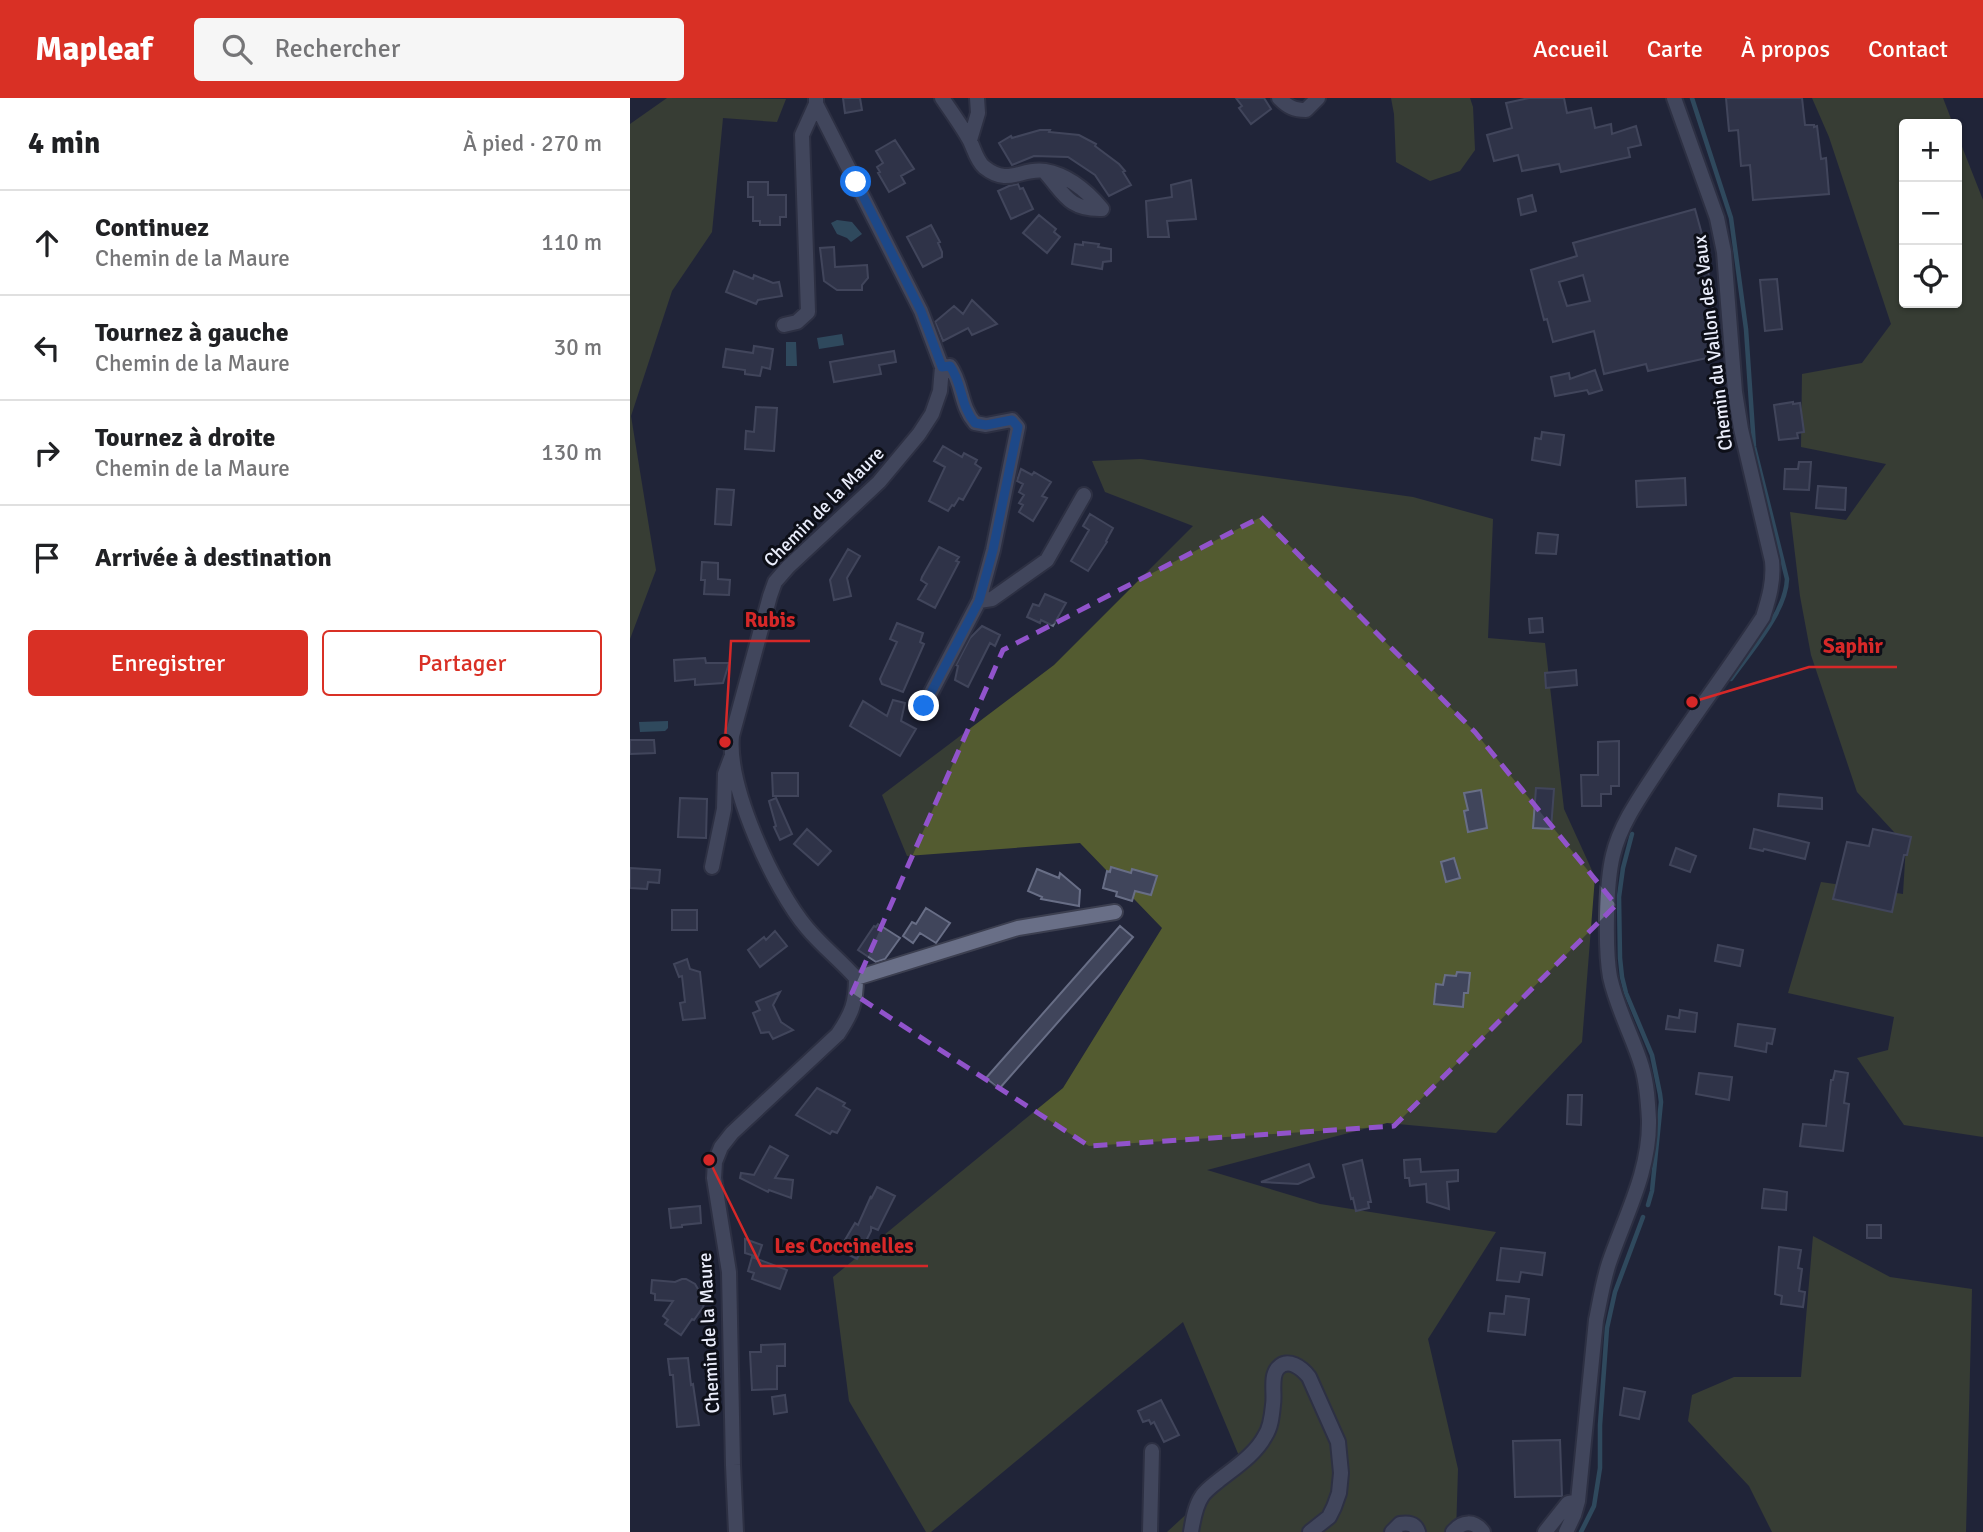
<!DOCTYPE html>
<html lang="fr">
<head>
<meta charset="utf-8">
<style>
	:root { --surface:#fff; --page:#f6f6f6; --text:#202124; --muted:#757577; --line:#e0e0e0; --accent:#d93025 }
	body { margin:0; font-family:Signika,sans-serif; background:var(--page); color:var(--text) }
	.controls { position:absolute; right:21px; top:21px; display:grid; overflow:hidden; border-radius:7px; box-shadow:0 2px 5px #0004 }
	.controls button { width:63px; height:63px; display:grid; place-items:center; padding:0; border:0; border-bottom:2px solid var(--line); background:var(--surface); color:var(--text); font:35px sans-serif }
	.stop { position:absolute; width:21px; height:21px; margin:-16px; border:5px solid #1a73e8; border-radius:50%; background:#fff }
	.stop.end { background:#1a73e8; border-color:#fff; box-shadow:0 2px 7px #0008 }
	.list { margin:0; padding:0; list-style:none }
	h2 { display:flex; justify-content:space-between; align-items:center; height:91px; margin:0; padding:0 28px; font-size:30px }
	h2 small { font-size:23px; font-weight:400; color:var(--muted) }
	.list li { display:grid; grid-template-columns:46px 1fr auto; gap:21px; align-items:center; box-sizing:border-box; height:105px; padding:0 28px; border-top:2px solid var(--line) }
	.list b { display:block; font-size:26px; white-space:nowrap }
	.list p { margin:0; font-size:23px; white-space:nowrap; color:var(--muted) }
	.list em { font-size:23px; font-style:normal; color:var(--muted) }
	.actions { display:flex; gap:14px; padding:21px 28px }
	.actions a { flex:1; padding:16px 0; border:2px solid var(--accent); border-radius:7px; text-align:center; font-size:24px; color:var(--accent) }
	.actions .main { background:var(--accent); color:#fff }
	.icon { flex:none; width:38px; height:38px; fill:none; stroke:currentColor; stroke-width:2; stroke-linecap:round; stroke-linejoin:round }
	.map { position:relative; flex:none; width:1353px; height:1434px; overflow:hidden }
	header { display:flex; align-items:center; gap:42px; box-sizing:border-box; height:98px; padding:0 35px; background:var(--accent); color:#fff }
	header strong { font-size:33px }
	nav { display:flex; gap:38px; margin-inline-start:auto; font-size:24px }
	.search { width:490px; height:63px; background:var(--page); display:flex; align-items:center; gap:18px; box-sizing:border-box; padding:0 24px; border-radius:7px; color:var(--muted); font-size:26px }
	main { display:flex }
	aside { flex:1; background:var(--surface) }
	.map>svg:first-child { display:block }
	.forest { fill:#535b30 }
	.water { fill:#41768b }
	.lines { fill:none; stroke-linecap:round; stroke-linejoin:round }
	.stream { stroke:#41768b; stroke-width:4.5 }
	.building { fill:#40455b; stroke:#686e86; stroke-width:2; fill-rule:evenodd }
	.minor-casing { stroke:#3c3f50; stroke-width:18 }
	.minor { stroke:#696f87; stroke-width:14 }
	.route { stroke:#1a73e8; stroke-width:9 }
	.marked { fill:none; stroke:#9153cb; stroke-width:5; stroke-dasharray:14 9; stroke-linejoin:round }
	.labels { text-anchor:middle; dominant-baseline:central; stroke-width:6; stroke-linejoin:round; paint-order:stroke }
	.street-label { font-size:19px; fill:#eaedfb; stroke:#0d0f18 }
	.leader { fill:none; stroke:#d62828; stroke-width:2.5 }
	.callout-dot { fill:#d62828; stroke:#0d0f18; stroke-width:2.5 }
	.callout-label { font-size:21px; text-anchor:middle; font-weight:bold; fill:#d62828; stroke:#0d0f18; stroke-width:6; stroke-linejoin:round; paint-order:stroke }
</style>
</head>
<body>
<header>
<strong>Mapleaf</strong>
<div class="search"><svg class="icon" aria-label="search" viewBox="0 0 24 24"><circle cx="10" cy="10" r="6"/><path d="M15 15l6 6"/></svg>Rechercher</div>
<nav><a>Accueil</a><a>Carte</a><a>À propos</a><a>Contact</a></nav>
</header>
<main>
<aside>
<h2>4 min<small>À pied · 270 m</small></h2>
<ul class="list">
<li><svg class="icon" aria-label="ahead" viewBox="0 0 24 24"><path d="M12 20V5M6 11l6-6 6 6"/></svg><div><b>Continuez</b><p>Chemin de la Maure</p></div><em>110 m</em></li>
<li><svg class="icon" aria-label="left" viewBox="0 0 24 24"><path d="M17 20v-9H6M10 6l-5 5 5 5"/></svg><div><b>Tournez à gauche</b><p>Chemin de la Maure</p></div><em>30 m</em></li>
<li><svg class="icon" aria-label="right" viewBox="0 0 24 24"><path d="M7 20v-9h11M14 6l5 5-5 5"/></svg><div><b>Tournez à droite</b><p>Chemin de la Maure</p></div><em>130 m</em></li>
<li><svg class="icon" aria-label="arrive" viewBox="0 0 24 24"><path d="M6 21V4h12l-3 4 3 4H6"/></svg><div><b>Arrivée à destination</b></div></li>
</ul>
<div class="actions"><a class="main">Enregistrer</a><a>Partager</a></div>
</aside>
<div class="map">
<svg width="1353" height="1434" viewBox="0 0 1353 1434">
	<rect width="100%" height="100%" fill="#212539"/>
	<path class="forest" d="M 37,0 L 156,1 L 147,24 L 93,20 L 82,134 L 42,193 L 1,318 L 26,472 L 0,541 L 0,26 Z
		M 761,0 L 840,0 L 843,9 L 845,52 L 830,73 L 800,83 L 766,64 L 764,16 Z
		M 1182,0 L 1313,0 L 1323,26 L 1274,26 L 1274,205 L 1327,205 L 1327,36 L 1353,102 L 1353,1039 L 1274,1027 L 1227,960 L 1258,952 L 1264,919 L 1158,895 L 1191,784 L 1273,796 L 1276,747 L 1227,694 L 1181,557 L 1170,498 L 1160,414 L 1216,422 L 1256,366 L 1171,349 L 1172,276 L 1232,265 L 1261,226 L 1199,39 Z
		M 511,361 L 783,399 L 863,421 L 858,540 L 915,545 L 934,711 L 965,779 L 952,944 L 866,1035 L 757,1025 L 577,1072 L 690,1106 L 866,1134 L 798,1241 L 828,1371 L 826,1434 L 537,1434 L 612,1365 L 553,1224 L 301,1434 L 296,1434 L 219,1303 L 203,1179 L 433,990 L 532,830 L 450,745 L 277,758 L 252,697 L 424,567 L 563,428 L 475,394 L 462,363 Z
		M 1183,1138 L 1260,1179 L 1342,1191 L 1336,1434 L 1142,1434 L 1119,1388 L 1058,1323 L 1062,1297 L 1104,1279 L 1171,1279 Z"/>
	<path class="water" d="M 207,122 L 222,124 L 232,136 L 221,144 L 217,140 L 207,136 L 201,125 Z
		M 212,236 L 214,247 L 189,251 L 187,240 Z
		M 156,244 L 166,244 L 167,268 L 156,268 Z
		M 38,623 L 38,630 L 35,633 L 10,634 L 9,624 Z"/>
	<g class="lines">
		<path class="stream" d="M 1062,0 L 1101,120 L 1116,231 L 1124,349 L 1157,481 C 1156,514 1120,554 1101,581
			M 1002,736 L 993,770 L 989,799 L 990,860 L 992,879 L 996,895 L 1022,957 L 1030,996 L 1031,1004 L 1022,1093 L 1018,1107
			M 951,1434 L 964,1408 L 970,1370 L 970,1327 L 977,1230 L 985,1194 L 1013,1119"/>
	</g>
	<path class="building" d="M 213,0 L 230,0 L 232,12 L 215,15 Z
		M 606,0 L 634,0 L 641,11 L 621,26 L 609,10 L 612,8 Z
		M 899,0 L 934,0 L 937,15 L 961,10 L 965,30 L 981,26 L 982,36 L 1006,28 L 1011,47 L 998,50 L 1000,59 L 931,74 L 929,66 L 892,73 L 888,57 L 864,63 L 857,37 L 882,30 L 876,5 Z
		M 1096,0 L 1172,0 L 1175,27 L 1184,27 L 1184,29 L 1187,28 L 1191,61 L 1196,60 L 1199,96 L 1123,102 L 1120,67 L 1111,68 L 1108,32 L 1099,33 Z
		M 410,32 L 420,32 L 419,34 L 449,37 L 466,46 L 465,48 L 489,66 L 495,73 L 493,74 L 501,87 L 479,98 L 465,77 L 438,59 L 404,58 L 382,67 L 369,45 L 381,38 L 382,40 Z
		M 265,42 L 284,71 L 271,78 L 275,85 L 259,94 L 248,75 L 250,74 L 247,69 L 253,65 L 246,53 Z
		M 561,82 L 566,121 L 537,123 L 539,139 L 518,139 L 516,103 L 542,99 L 541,87 Z
		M 118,84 L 138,84 L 138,97 L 156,97 L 156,119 L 150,119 L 150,127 L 130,127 L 130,123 L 123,123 L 123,99 L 118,99 Z
		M 388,86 L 390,91 L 393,90 L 403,111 L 381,121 L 368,93 L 379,88 Z
		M 902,97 L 906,113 L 891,117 L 888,101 Z
		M 1065,111 L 1076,151 L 1079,180 L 1076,181 L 1087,228 L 1084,229 L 1086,242 L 1084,243 L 1086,258 L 1018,273 L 1016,266 L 974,276 L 964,233 L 923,244 L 917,221 L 914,222 L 901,172 L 947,158 L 943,145 ZM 953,177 L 960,203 L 937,208 L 929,184 Z
		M 409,117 L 426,131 L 424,134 L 430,139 L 417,155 L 393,135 Z
		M 301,127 L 310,144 L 308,145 L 312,154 L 312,159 L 293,169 L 277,139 Z
		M 453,144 L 469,146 L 468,149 L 481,151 L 481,163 L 473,164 L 472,171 L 442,166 L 445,146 L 453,147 Z
		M 204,149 L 205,169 L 237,167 L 238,180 L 232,187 L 232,192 L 207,192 L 194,183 L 190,150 Z
		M 104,173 L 123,181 L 124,177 L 143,185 L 149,184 L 152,198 L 128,202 L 126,206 L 96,194 Z
		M 1147,181 L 1152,231 L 1135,233 L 1130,182 Z
		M 342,202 L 367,226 L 342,237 L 338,230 L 313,243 L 305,224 L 324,208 L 333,216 Z
		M 124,248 L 143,251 L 140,271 L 132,269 L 130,278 L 115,276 L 115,272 L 93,269 L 96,251 L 123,255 Z
		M 264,253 L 266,264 L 249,267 L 251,276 L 204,284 L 200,264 Z
		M 965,272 L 972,292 L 959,296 L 957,292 L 925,298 L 921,279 L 939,275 L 940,281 Z
		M 1163,304 L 1163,306 L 1170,305 L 1174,334 L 1167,335 L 1168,340 L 1149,342 L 1144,307 Z
		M 126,309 L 147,310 L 144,353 L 115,351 L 116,333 L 124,334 Z
		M 912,334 L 934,337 L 930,367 L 902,362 L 905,340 L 911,341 Z
		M 313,348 L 332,359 L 334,355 L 347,362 L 345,366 L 351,370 L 333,402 L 329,400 L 324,408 L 322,407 L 318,413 L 299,403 L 315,369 L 304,363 Z
		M 1169,364 L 1181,364 L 1179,392 L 1154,391 L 1155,371 L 1168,371 Z
		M 391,371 L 402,377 L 404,374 L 421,384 L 412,398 L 417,400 L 403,423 L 389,414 L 393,407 L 389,405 L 394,397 L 389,394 L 393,386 L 387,383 Z
		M 1055,380 L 1056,407 L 1007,409 L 1006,383 Z
		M 1188,388 L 1216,390 L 1215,412 L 1186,410 Z
		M 87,391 L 104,392 L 101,427 L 85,426 Z
		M 460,416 L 483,430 L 476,443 L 477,444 L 458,473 L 441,463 L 459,432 L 453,428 Z
		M 908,435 L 928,437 L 926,456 L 906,455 Z
		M 309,449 L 329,459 L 326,463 L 329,464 L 305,510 L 288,501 L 297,486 L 291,482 L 292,479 Z
		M 218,451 L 230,458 L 217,480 L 221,498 L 204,502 L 200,482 Z
		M 72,464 L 88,465 L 88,481 L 100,482 L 99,497 L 74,496 L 75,482 L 71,482 Z
		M 415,496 L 436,505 L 423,528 L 411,522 L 410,525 L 397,519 L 403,506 L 409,508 Z
		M 912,520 L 913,534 L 900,535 L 899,521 Z
		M 267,525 L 293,535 L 290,544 L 294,546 L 273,594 L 252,586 L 250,581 L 267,544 L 260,541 Z
		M 352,528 L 370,537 L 365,548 L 360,545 L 338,589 L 325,582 L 328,568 L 326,567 L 340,540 Z
		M 75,560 L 76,565 L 99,565 L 93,585 L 65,587 L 65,581 L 45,583 L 44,562 Z
		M 946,572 L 947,587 L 916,590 L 915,575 Z
		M 263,602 L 275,605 L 271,623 L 286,631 L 270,658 L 220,628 L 233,603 L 257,618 Z
		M 0,642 L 24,642 L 25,655 L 0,656 Z
		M 989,643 L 989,688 L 981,688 L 981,696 L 971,696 L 971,708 L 952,708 L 951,677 L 968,677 L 968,644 Z
		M 142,675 L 168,675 L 168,698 L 143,698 Z
		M 906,690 L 924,691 L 921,731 L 903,730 Z
		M 851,692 L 857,730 L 838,734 L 834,713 L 838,712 L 834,695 Z
		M 1149,696 L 1192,700 L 1192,711 L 1148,708 Z
		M 50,700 L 77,701 L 76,740 L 48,739 Z
		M 146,700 L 162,736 L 150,742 L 144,729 L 146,728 L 139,703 Z
		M 177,731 L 201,753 L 188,767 L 164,746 Z
		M 1124,731 L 1179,745 L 1175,761 L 1134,751 L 1133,753 L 1120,750 Z
		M 1243,731 L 1281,739 L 1277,757 L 1274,757 L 1262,814 L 1203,801 L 1217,744 L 1239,748 Z
		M 1046,750 L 1066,758 L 1060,774 L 1040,767 Z
		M 824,760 L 830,780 L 816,784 L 811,764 Z
		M 481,769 L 501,775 L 502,771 L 527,778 L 521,797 L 505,793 L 502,803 L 486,798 L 487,794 L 473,790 L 477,773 L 480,774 Z
		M 0,770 L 30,772 L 29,785 L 18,784 L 17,791 L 0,790 Z
		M 407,771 L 429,780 L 430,775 L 450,792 L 449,808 L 411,801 L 412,799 L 398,793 Z
		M 296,810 L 320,825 L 306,845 L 290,835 L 283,845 L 273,838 L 282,824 L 286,826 Z
		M 42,812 L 67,812 L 67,832 L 42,832 Z
		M 248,826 L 270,840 L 255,861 L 246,864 L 228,852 L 244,828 L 246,829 Z
		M 490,828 L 503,839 L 369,991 L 356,980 Z
		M 145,833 L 157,848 L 130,869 L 118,852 L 134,839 L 136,842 Z
		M 1088,847 L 1113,852 L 1110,868 L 1085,863 Z
		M 57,861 L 60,871 L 70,874 L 75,920 L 53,922 L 50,905 L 55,904 L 52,878 L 49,879 L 44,866 Z
		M 827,874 L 840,875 L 838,895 L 834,895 L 833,909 L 804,906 L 806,886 L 813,887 L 815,877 L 826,878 Z
		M 150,894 L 143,907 L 151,924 L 163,932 L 143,941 L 139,934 L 131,935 L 123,915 L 130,912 L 126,904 Z
		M 1050,912 L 1067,915 L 1065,934 L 1036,931 L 1038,918 L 1049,920 Z
		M 1108,926 L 1145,931 L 1142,946 L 1137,945 L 1136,954 L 1105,948 Z
		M 1205,973 L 1218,975 L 1214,1005 L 1219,1006 L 1213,1053 L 1170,1048 L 1173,1026 L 1196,1028 L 1201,982 L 1203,982 Z
		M 1069,975 L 1102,979 L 1099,1002 L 1066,996 Z
		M 187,990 L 215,1005 L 213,1008 L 220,1012 L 207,1035 L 202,1033 L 200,1036 L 166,1017 Z
		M 938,997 L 952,997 L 951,1027 L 937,1026 Z
		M 140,1048 L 158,1058 L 145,1080 L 163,1082 L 161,1100 L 139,1092 L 138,1094 L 110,1080 L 111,1075 L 124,1077 Z
		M 790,1061 L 791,1074 L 828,1072 L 828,1083 L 817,1084 L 819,1111 L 797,1104 L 796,1086 L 780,1088 L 779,1080 L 775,1080 L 774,1062 Z
		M 732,1062 L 741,1104 L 738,1104 L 739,1110 L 726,1113 L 723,1100 L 721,1101 L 713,1067 Z
		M 679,1066 L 684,1079 L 668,1086 L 631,1084 Z
		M 247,1089 L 265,1098 L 248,1132 L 241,1129 L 241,1133 L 227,1161 L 209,1152 L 225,1125 L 228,1127 L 241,1098 L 241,1101 Z
		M 1134,1091 L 1157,1094 L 1156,1112 L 1132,1110 Z
		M 70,1108 L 71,1125 L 52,1127 L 52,1129 L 41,1130 L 39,1111 Z
		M 1237,1127 L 1251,1127 L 1251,1140 L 1237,1140 Z
		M 115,1141 L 132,1147 L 128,1159 L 115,1155 Z
		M 1149,1149 L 1171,1152 L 1168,1170 L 1172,1171 L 1169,1193 L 1175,1194 L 1173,1209 L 1151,1206 L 1152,1198 L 1145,1196 Z
		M 871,1150 L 915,1155 L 912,1177 L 891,1174 L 889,1184 L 867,1182 Z
		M 122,1159 L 157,1172 L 150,1191 L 122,1181 L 124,1175 L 118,1173 Z
		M 52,1181 L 56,1181 L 65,1186 L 75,1203 L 73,1209 L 64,1222 L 62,1221 L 51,1237 L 35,1226 L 38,1222 L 33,1218 L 43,1203 L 25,1202 L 25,1196 L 21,1195 L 22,1182 L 45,1184 Z
		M 876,1198 L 899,1201 L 895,1237 L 858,1233 L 860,1215 L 874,1216 Z
		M 155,1246 L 155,1268 L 147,1268 L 147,1291 L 122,1292 L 120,1254 L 131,1254 L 131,1247 Z
		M 58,1260 L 61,1287 L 63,1286 L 69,1327 L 47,1329 L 43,1277 L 40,1277 L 38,1261 Z
		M 994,1290 L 1015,1294 L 1009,1321 L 990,1317 Z
		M 155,1297 L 157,1314 L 144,1316 L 142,1299 Z
		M 531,1302 L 549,1337 L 534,1344 L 524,1324 L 521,1326 L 519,1322 L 513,1324 L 508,1313 Z
		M 930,1342 L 932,1398 L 885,1399 L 883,1343 Z"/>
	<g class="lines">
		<g class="minor-casing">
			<path id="minor" d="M 312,0 C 321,13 331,27 339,41 C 344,50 346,62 354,69 C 379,89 391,69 415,73 C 438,77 458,94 472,111 C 438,112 434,95 414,73
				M 649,0 C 658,9 664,12 676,12 L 688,0
				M 340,42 L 348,15 L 347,0
				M 154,227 L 167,224 L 178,214 L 172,37 L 186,6
				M 349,503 L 362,501 L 417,462 L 454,397
				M 294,608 L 349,503 L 363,452 L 388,329 L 382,322 L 356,327 L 345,325 C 330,308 333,286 320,268 L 312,269
				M 82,769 L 94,711 L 95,676 L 101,660
				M 226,880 L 388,830 L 485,814
				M 106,1434 L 103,1367 L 99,1174 L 84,1080 L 85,1064 L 91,1049 L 102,1035 L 208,936 C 222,915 226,905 226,880 C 210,862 192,848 177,830 C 144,791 97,689 102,638 L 140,498 L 145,484 L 158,469 L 249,384 L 289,336 L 302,316 L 310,293 L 312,269 L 291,213 L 186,6 L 186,0
				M 520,1434 L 522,1353
				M 561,1434 C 563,1422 565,1408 572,1398 C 576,1392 583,1387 588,1383 C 604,1370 625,1357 635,1338 C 641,1329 642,1317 643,1307 C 645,1296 640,1278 648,1270 C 658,1259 672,1270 679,1279 L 708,1344 L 711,1375 L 709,1395 L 704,1409 L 699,1419 L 680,1434
				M 762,1434 L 770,1426 C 778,1425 785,1425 788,1434
				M 823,1434 C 832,1423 844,1422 853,1434
				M 915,1434 L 938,1405 L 948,1403
				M 936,1434 L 944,1417 L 948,1403 L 966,1222 C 970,1203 973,1183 979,1165 C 995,1118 1020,1073 1019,1022 C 1018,1004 1017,986 1012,969 C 1003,939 987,911 980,879 C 975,851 976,785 983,757 C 990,727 1010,699 1027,673 C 1061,621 1099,571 1133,519 C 1139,500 1144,483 1142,463 L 1111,331 L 1105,294 L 1094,154 L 1087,120 L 1044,0"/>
		</g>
		<use href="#minor" class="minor"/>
	</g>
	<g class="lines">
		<path class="route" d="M 226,84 L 291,213 L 312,269 L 320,268 C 333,286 330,308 345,325 L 356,327 L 382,322 L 388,329 L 363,452 L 349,503 L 294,608"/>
	</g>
	<path d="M0 0H1353V1434H0ZM 631,419 L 845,634 L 986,807 L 764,1028 L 459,1048 L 222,895 L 373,552 Z" fill="#212539" fill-opacity=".55" fill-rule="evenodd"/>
	<path class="marked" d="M 631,419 L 845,634 L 986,807 L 764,1028 L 459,1048 L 222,895 L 373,552 Z"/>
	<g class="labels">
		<g class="street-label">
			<text transform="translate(1083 245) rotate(-97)">Chemin du Vallon des Vaux</text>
			<text transform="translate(194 409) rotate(-45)">Chemin de la Maure</text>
			<text transform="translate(79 1235) rotate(-93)">Chemin de la Maure</text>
		</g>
	</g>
	<path class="leader" d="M95 644L101 543H180M1062 604L1179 569H1267M79 1062L131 1168H298"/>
	<g class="callout-dot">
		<circle cx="95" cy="644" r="7"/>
		<circle cx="1062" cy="604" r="7"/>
		<circle cx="79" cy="1062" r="7"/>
	</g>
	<g class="callout-label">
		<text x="140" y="529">Rubis</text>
		<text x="1223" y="555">Saphir</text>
		<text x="214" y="1155">Les Coccinelles</text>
	</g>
</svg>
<div class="controls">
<button>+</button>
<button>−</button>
<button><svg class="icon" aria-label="locate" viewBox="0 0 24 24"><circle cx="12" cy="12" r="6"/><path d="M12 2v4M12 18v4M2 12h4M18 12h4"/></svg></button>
</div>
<div class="stop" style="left:226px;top:84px"></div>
<div class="stop end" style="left:294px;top:608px"></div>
</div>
</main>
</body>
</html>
